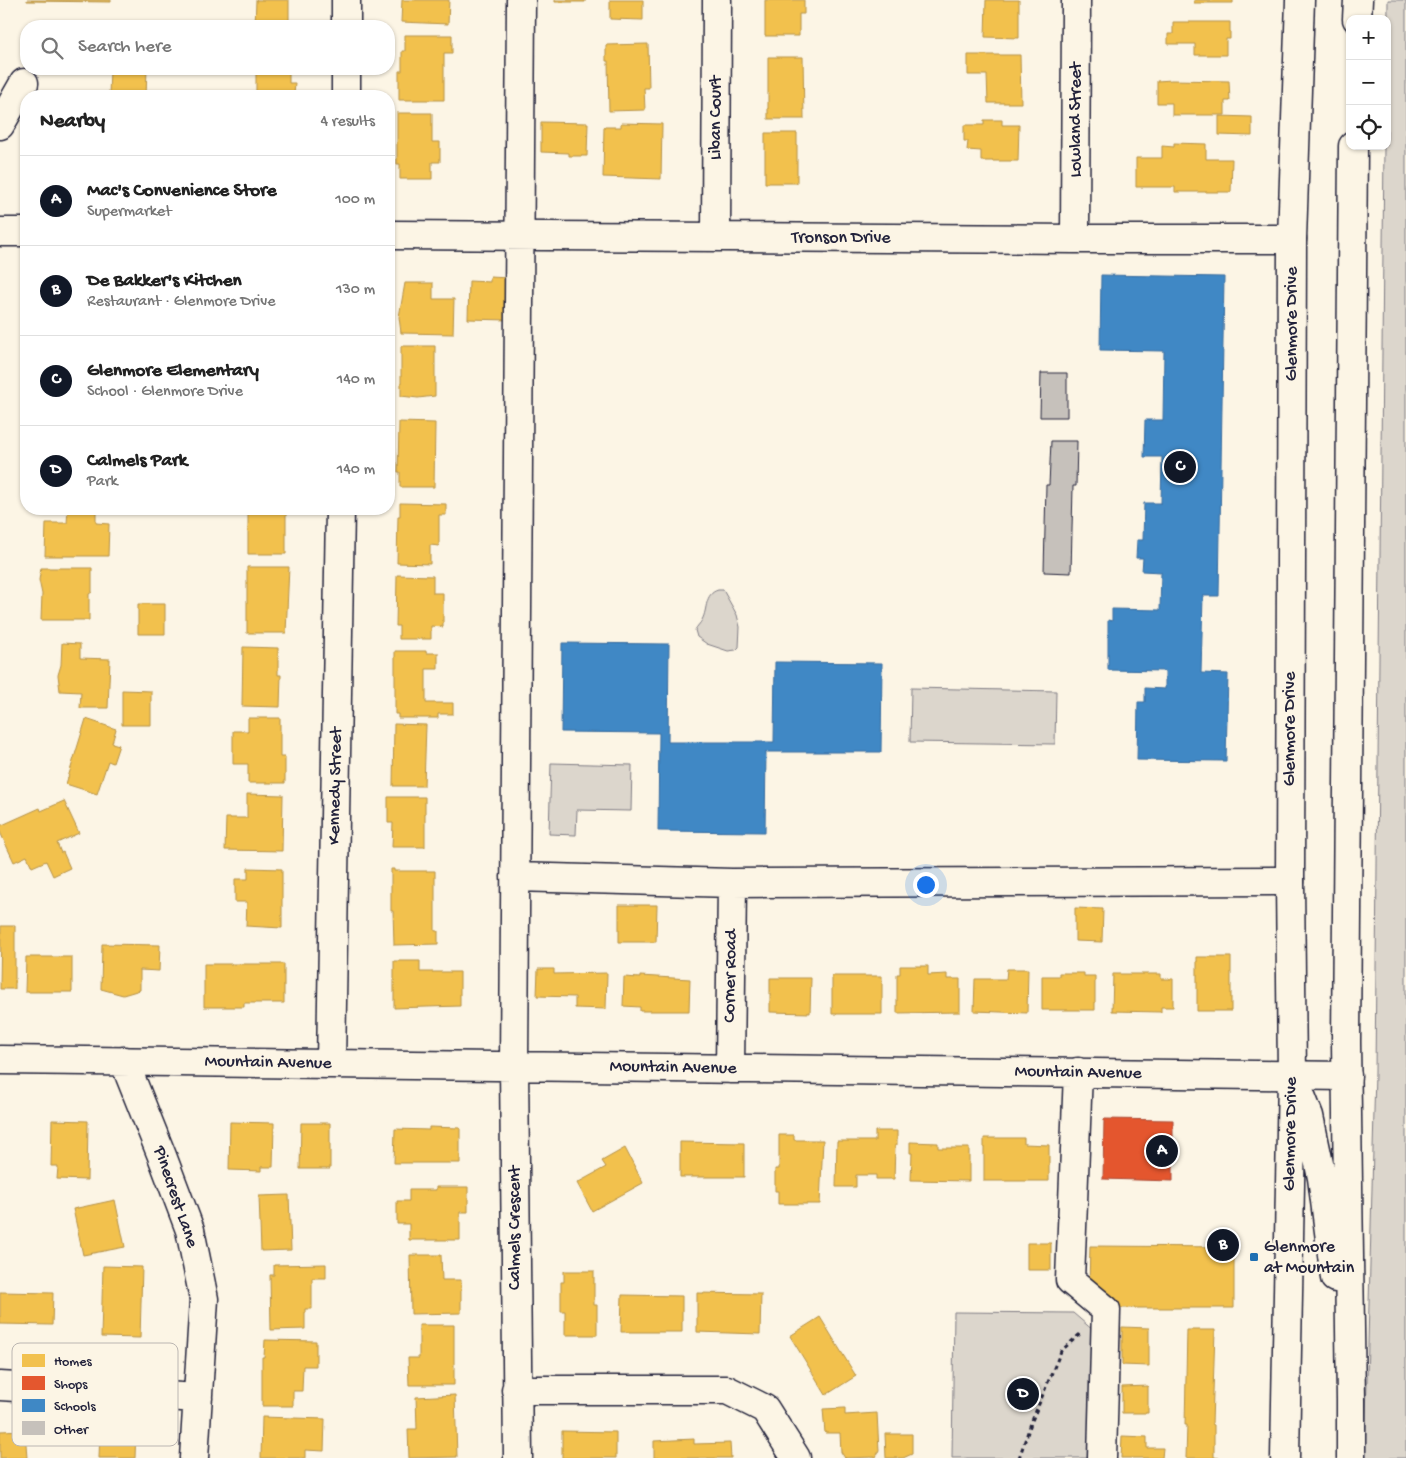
<!DOCTYPE html>
<html lang="en">
<head>
<meta charset="utf-8">
<style>
	:root { --surface:#fff; --page:#f2f2f2; --text:#222; --muted:#767676; --line:#e0e0e0; --accent:#111827 }
	body { margin:0; font-family:"Gochi Hand",sans-serif; background:var(--page); color:var(--text) }
	.controls { position:absolute; right:15px; top:15px; display:grid; overflow:hidden; border-radius:10px; box-shadow:0 1px 4px #0004 }
	.controls button { width:45px; height:45px; display:grid; place-items:center; padding:0; border:0; border-bottom:1px solid var(--line); background:var(--surface); color:var(--text); font:25px sans-serif }
	.you { position:absolute; left:925px; top:884px; width:18px; height:18px; margin:-12px; border:4px solid #fff; border-radius:50%; background:#1a73e8; box-shadow:0 0 0 8px #1a73e833 }
	.badge { display:grid; place-items:center; width:32px; height:32px; border-radius:50%; background:var(--accent); color:#fff; font-size:16px; font-weight:700 }
	.pin { position:absolute; translate:-50% -50%; border:2px solid #fff; box-shadow:0 1px 5px #0006 }
	.list { margin:0; padding:0; list-style:none }
	h2 { display:flex; justify-content:space-between; align-items:center; height:65px; margin:0; padding:0 20px; font-size:21px }
	h2 small { font-size:16px; font-weight:400; color:var(--muted) }
	.list li { display:grid; grid-template-columns:32px 1fr auto; gap:15px; align-items:center; box-sizing:border-box; height:90px; padding:0 20px; border-top:1px solid var(--line) }
	.list b { display:block; font-size:19px; white-space:nowrap }
	.list p { margin:0; font-size:16px; white-space:nowrap; color:var(--muted) }
	.list em { font-size:16px; font-style:normal; color:var(--muted) }
	.icon { flex:none; width:28px; height:28px; fill:none; stroke:currentColor; stroke-width:2; stroke-linecap:round; stroke-linejoin:round }
	.map { position:relative; flex:none; width:1406px; height:1458px; overflow:hidden }
	.search { position:absolute; background:var(--surface); box-shadow:0 1px 4px #0004; left:20px; top:20px; width:375px; height:55px; display:flex; align-items:center; gap:12px; box-sizing:border-box; padding:0 18px; border-radius:20px; color:var(--muted); font-size:19px }
	.panel { position:absolute; background:var(--surface); box-shadow:0 1px 4px #0004; left:20px; top:90px; width:375px; height:425px; border-radius:20px }
	.map>svg:first-child { display:block }
	.green { fill:#dcd6cc; stroke:#7f7c84 }
	.homes { fill:#f2c14e; stroke:#b49148 }
	.shops { fill:#e4572e; stroke:#aa4732 }
	.schools { fill:#3f88c5; stroke:#36699c }
	.building { fill:#c6c1bb; stroke:#22223b }
	.lines { fill:none; stroke-linecap:round; stroke-linejoin:round }
	.minor-casing { stroke:#22223b; stroke-width:31 }
	.major-casing { stroke:#22223b; stroke-width:31 }
	.path { stroke:#22223b; stroke-width:3; stroke-dasharray:4 4; stroke-linecap:butt }
	.minor { stroke:#fcf5e5; stroke-width:28 }
	.major { stroke:#fcf5e5; stroke-width:28 }
	.poi-dot { fill:#1f6fb2; stroke:#fcf5e5; stroke-width:2 }
	.labels { text-anchor:middle; dominant-baseline:central; stroke-width:5; stroke-linejoin:round; paint-order:stroke }
	.street-label { font-size:18px; fill:#22223b; stroke:#fcf5e5 }
	.poi-label { font-size:18px; fill:#22223b; stroke:#fcf5e5; text-anchor:start }
	.key { fill:#fcf5e5; stroke:#bbb6b2; stroke-width:1 }
	.key-label { font-size:14px; fill:#22223b }
</style>
</head>
<body>
<div class="map">
<svg width="1406" height="1458" viewBox="0 0 1406 1458">
	<rect width="100%" height="100%" fill="#fcf5e5"/>
	<filter id="ink" filterUnits="userSpaceOnUse"><feTurbulence type="fractalNoise" baseFrequency=".02" numOctaves="2"/><feDisplacementMap in="SourceGraphic" scale="10" xChannelSelector="R" yChannelSelector="G"/><feConvolveMatrix kernelMatrix="1 2 1 2 8 2 1 2 1" color-interpolation-filters="sRGB"/></filter>
	<g filter="url(#ink)">
		<path class="green" d="M 1388,0 L 1406,0 L 1406,1458 L 1365,1458 L 1375,1073 L 1384,146 L 1387,146 Z
			M 718,590 L 723,590 L 737,615 L 740,627 L 739,647 L 736,650 L 728,651 L 707,644 L 697,637 L 695,630 C 697,626 700,624 702,620 C 708,609 704,594 718,590 Z
			M 911,688 L 1056,691 L 1055,744 L 910,742 Z
			M 551,763 L 632,765 L 631,811 L 577,810 L 576,835 L 549,834 Z
			M 954,1312 L 1073,1313 L 1094,1331 L 1093,1458 L 952,1458 Z"/>
		<path class="homes" d="M 27,0 L 111,0 L 111,2 L 27,1 Z
			M 256,0 L 289,0 L 289,26 L 255,26 Z
			M 402,0 L 449,0 L 448,24 L 401,22 Z
			M 555,0 L 585,0 L 585,2 L 555,2 Z
			M 610,0 L 643,0 L 643,20 L 610,19 Z
			M 765,0 L 804,0 L 804,14 L 799,14 L 799,36 L 765,36 Z
			M 986,0 L 1019,0 L 1019,38 L 985,37 Z
			M 1194,0 L 1233,0 L 1233,3 L 1194,3 Z
			M 1173,22 L 1230,22 L 1230,39 L 1226,39 L 1226,55 L 1195,55 L 1195,44 L 1168,44 L 1168,34 L 1173,34 Z
			M 405,35 L 452,35 L 452,53 L 444,53 L 444,100 L 399,100 L 399,71 L 402,71 L 402,51 L 405,51 Z
			M 648,44 L 649,88 L 644,88 L 645,110 L 609,111 L 608,61 L 606,61 L 606,45 Z
			M 968,55 L 1020,55 L 1021,103 L 988,103 L 987,75 L 968,75 Z
			M 768,57 L 803,57 L 804,119 L 768,119 Z
			M 110,69 L 147,69 L 146,96 L 109,96 Z
			M 256,69 L 289,69 L 289,83 L 295,83 L 294,95 L 256,96 Z
			M 1172,80 L 1229,81 L 1230,101 L 1225,101 L 1225,115 L 1172,115 L 1172,103 L 1157,103 L 1157,81 Z
			M 397,113 L 432,113 L 432,142 L 440,142 L 440,162 L 432,162 L 432,179 L 400,179 L 400,164 L 397,164 Z
			M 1219,116 L 1252,117 L 1252,136 L 1219,135 Z
			M 984,120 L 1002,120 L 1002,125 L 1019,125 L 1018,161 L 981,161 L 981,151 L 967,150 L 968,141 L 964,141 L 964,125 L 984,125 Z
			M 541,122 L 588,123 L 587,156 L 569,156 L 569,153 L 541,152 Z
			M 621,123 L 662,124 L 661,179 L 603,177 L 604,127 L 621,127 Z
			M 765,133 L 797,133 L 797,183 L 765,183 Z
			M 1174,143 L 1206,144 L 1206,159 L 1232,159 L 1231,192 L 1175,192 L 1175,187 L 1136,187 L 1136,158 L 1162,158 L 1162,146 L 1174,147 Z
			M 490,277 L 509,278 L 508,320 L 468,319 L 469,281 L 490,282 Z
			M 405,283 L 433,283 L 433,299 L 454,299 L 453,334 L 401,333 L 399,317 Z
			M 401,346 L 435,346 L 435,396 L 418,398 L 401,396 Z
			M 399,422 L 435,423 L 434,487 L 400,487 L 400,472 L 398,472 Z
			M 400,503 L 446,504 L 446,515 L 439,515 L 439,546 L 430,545 L 430,564 L 397,563 L 398,516 L 400,516 Z
			M 68,509 L 96,509 L 96,523 L 109,524 L 108,556 L 45,556 L 46,523 L 67,523 Z
			M 248,509 L 286,509 L 286,554 L 248,554 Z
			M 247,567 L 289,567 L 286,633 L 247,633 Z
			M 41,568 L 92,568 L 92,592 L 89,594 L 89,620 L 41,620 L 42,594 L 39,580 Z
			M 397,575 L 433,576 L 433,593 L 443,593 L 443,627 L 431,626 L 431,639 L 399,639 L 399,626 L 396,626 Z
			M 138,604 L 165,604 L 165,634 L 138,634 Z
			M 62,643 L 80,644 L 80,658 L 110,659 L 108,708 L 80,708 L 81,692 L 60,691 L 58,675 L 61,665 Z
			M 243,647 L 278,648 L 278,675 L 281,675 L 280,707 L 242,706 Z
			M 395,651 L 426,651 L 426,653 L 438,653 L 438,669 L 426,669 L 426,703 L 453,703 L 453,714 L 438,714 L 438,718 L 398,718 L 398,714 L 395,714 Z
			M 122,690 L 151,691 L 151,725 L 122,725 Z
			M 248,718 L 280,718 L 280,757 L 285,757 L 285,783 L 248,783 L 248,764 L 233,764 L 233,731 L 248,731 Z
			M 86,719 L 116,729 L 112,743 L 119,745 L 113,763 L 108,761 L 97,794 L 66,784 Z
			M 394,724 L 426,725 L 424,786 L 393,786 Z
			M 247,794 L 283,795 L 282,851 L 225,850 L 226,818 L 247,818 Z
			M 388,797 L 425,797 L 425,847 L 392,847 L 393,823 L 388,823 Z
			M 64,801 L 79,833 L 57,843 L 61,853 L 63,852 L 70,868 L 53,876 L 46,861 L 32,867 L 27,856 L 14,862 L 0,832 L 0,826 L 40,808 L 41,811 Z
			M 248,868 L 282,869 L 282,928 L 246,926 L 247,902 L 235,902 L 235,879 L 248,879 Z
			M 391,869 L 394,869 L 394,871 L 435,871 L 435,931 L 438,931 L 438,944 L 394,945 L 393,911 L 391,911 Z
			M 619,905 L 657,905 L 656,942 L 619,942 Z
			M 1075,908 L 1103,909 L 1102,942 L 1075,941 Z
			M 1,926 L 15,926 L 15,989 L 0,989 Z
			M 102,944 L 160,945 L 159,971 L 140,970 L 140,990 L 123,995 L 101,989 Z
			M 26,957 L 72,957 L 72,992 L 25,992 Z
			M 1197,957 L 1231,957 L 1231,1011 L 1197,1011 Z
			M 394,961 L 420,961 L 420,972 L 460,972 L 460,1006 L 394,1008 Z
			M 204,964 L 284,964 L 284,1003 L 244,1003 L 244,1007 L 204,1007 Z
			M 900,966 L 928,966 L 928,975 L 947,974 L 947,979 L 960,979 L 960,1012 L 897,1013 L 897,974 L 900,974 Z
			M 538,969 L 554,969 L 554,974 L 607,973 L 606,1009 L 575,1008 L 575,997 L 537,996 Z
			M 1007,969 L 1028,969 L 1027,1013 L 974,1011 L 975,979 L 1006,979 Z
			M 1059,973 L 1084,973 L 1084,976 L 1095,976 L 1095,1010 L 1042,1010 L 1042,976 L 1059,976 Z
			M 1113,974 L 1161,974 L 1161,979 L 1173,979 L 1173,1007 L 1161,1007 L 1161,1012 L 1112,1011 Z
			M 640,976 L 690,979 L 689,1011 L 640,1011 L 640,1007 L 623,1006 L 624,977 L 640,978 Z
			M 832,976 L 882,976 L 882,1014 L 832,1014 Z
			M 770,978 L 811,978 L 810,1013 L 770,1012 Z
			M 52,1120 L 88,1121 L 87,1180 L 57,1179 L 58,1166 L 51,1166 Z
			M 230,1122 L 274,1123 L 273,1167 L 261,1167 L 261,1171 L 229,1170 Z
			M 301,1123 L 330,1123 L 330,1169 L 300,1169 Z
			M 429,1127 L 460,1128 L 460,1163 L 394,1163 L 395,1129 L 429,1130 Z
			M 875,1131 L 897,1131 L 897,1145 L 895,1145 L 894,1179 L 876,1179 L 876,1175 L 856,1175 L 856,1187 L 836,1187 L 837,1141 L 875,1141 Z
			M 779,1135 L 794,1135 L 794,1140 L 823,1140 L 820,1204 L 778,1204 L 778,1191 L 775,1191 L 775,1169 L 779,1169 Z
			M 984,1138 L 1024,1138 L 1024,1144 L 1049,1145 L 1049,1181 L 984,1181 Z
			M 680,1142 L 744,1143 L 744,1177 L 680,1177 Z
			M 910,1142 L 938,1143 L 938,1148 L 969,1148 L 969,1181 L 911,1180 L 912,1153 L 910,1153 Z
			M 625,1148 L 643,1183 L 592,1211 L 577,1183 L 606,1167 L 602,1161 Z
			M 436,1187 L 468,1187 L 468,1212 L 460,1212 L 460,1240 L 409,1240 L 409,1224 L 397,1224 L 397,1201 L 409,1201 L 409,1190 L 436,1190 Z
			M 289,1195 L 291,1250 L 261,1251 L 259,1196 Z
			M 115,1200 L 125,1247 L 83,1255 L 73,1209 Z
			M 1027,1243 L 1051,1243 L 1051,1270 L 1027,1270 Z
			M 1090,1246 L 1234,1247 L 1234,1308 L 1115,1308 L 1089,1287 Z
			M 410,1255 L 441,1255 L 442,1280 L 461,1280 L 461,1313 L 411,1314 Z
			M 326,1264 L 326,1278 L 312,1278 L 312,1309 L 305,1309 L 305,1329 L 271,1330 L 270,1275 L 274,1275 L 274,1265 Z
			M 103,1266 L 142,1267 L 140,1338 L 101,1337 Z
			M 564,1271 L 594,1271 L 594,1305 L 597,1305 L 597,1335 L 565,1335 L 565,1311 L 561,1311 L 561,1282 L 564,1282 Z
			M 0,1292 L 53,1293 L 52,1325 L 0,1324 Z
			M 697,1293 L 761,1294 L 760,1334 L 697,1332 Z
			M 622,1295 L 682,1296 L 682,1332 L 621,1332 Z
			M 820,1317 L 856,1376 L 826,1395 L 790,1336 Z
			M 419,1325 L 454,1325 L 454,1385 L 409,1385 L 408,1358 L 419,1358 Z
			M 1122,1327 L 1149,1328 L 1149,1366 L 1122,1365 Z
			M 1187,1330 L 1215,1330 L 1212,1424 L 1214,1425 L 1214,1457 L 1219,1458 L 1186,1458 L 1187,1425 L 1185,1425 Z
			M 265,1340 L 316,1341 L 316,1366 L 303,1366 L 302,1391 L 293,1391 L 293,1406 L 262,1406 L 262,1357 L 264,1357 Z
			M 1148,1386 L 1148,1413 L 1122,1413 L 1122,1387 Z
			M 455,1395 L 457,1457 L 409,1458 L 408,1429 L 417,1429 L 416,1397 Z
			M 845,1408 L 845,1415 L 877,1413 L 879,1451 L 876,1457 L 845,1458 L 841,1452 L 840,1433 L 825,1433 L 823,1409 Z
			M 262,1417 L 325,1419 L 324,1451 L 305,1450 L 305,1458 L 261,1458 Z
			M 100,1429 L 136,1429 L 135,1458 L 99,1458 Z
			M 25,1430 L 27,1458 L 0,1458 L 0,1431 Z
			M 562,1431 L 616,1432 L 616,1458 L 562,1458 Z
			M 885,1434 L 912,1434 L 912,1454 L 903,1458 L 886,1458 Z
			M 1122,1436 L 1147,1437 L 1147,1448 L 1163,1448 L 1162,1458 L 1121,1458 Z
			M 694,1439 L 694,1444 L 730,1443 L 731,1458 L 654,1458 L 654,1441 Z"/>
		<path class="shops" d="M 1104,1119 L 1173,1120 L 1173,1181 L 1103,1179 Z"/>
		<path class="schools" d="M 1101,275 L 1224,277 L 1219,596 L 1203,596 L 1201,673 L 1228,674 L 1226,761 L 1137,760 L 1138,702 L 1145,702 L 1145,688 L 1165,689 L 1165,671 L 1108,670 L 1108,620 L 1112,621 L 1112,609 L 1160,610 L 1161,572 L 1142,571 L 1143,558 L 1136,558 L 1137,540 L 1143,540 L 1144,503 L 1161,503 L 1162,457 L 1144,457 L 1145,420 L 1163,420 L 1164,351 L 1100,350 Z
			M 562,643 L 669,644 L 668,742 L 774,742 L 775,662 L 882,663 L 881,752 L 766,752 L 765,832 L 658,831 L 659,733 L 561,732 Z"/>
		<path class="building" d="M 1041,373 L 1067,373 L 1067,417 L 1040,417 Z
			M 1051,441 L 1077,441 L 1076,486 L 1073,486 L 1071,573 L 1044,572 L 1046,485 L 1049,485 Z"/>
		<g class="lines">
			<g class="minor-casing">
				<path id="minor" d="M 346,26 L 346,0
					M 346,96 L 346,69
					M 0,125 L 24,83
					M 0,232 L 26,232
					M 389,235 L 1075,239 L 1292,239
					M 716,237 L 717,0
					M 1075,239 L 1076,0
					M 515,877 L 732,883 L 1290,881
					M 0,1060 L 1347,1076
					M 124,1061 L 162,1156 L 190,1230 L 204,1299 L 194,1458
					M 331,1064 L 340,509
					M 730,1069 L 732,883
					M 1078,1072 L 1070,1280 L 1106,1310 L 1102,1458
					M 0,1386 L 198,1398
					M 516,1390 L 727,1390 L 765,1409 L 796,1458
					M 518,1458 L 514,1066 L 521,0"/>
			</g>
			<g class="major-casing">
				<path id="major" d="M 1357,19 L 1358,0
					M 1298,1088 L 1309,1116 L 1322,1178 L 1335,1278
					M 1285,1458 L 1292,1075 L 1290,881 L 1292,239 L 1300,0
					M 1351,1458 L 1351,1400 L 1346,1042 L 1353,146"/>
			</g>
			<path class="path" d="M 1019,1458 L 1031,1423 L 1061,1351 L 1080,1334"/>
			<use href="#minor" class="minor"/>
			<use href="#major" class="major"/>
		</g>
	</g>
	<rect class="poi-dot" x="1249" y="1252" width="10" height="10" rx="2.5"/>
	<g class="labels">
		<g class="street-label">
			<text transform="translate(716 118) rotate(-90)">Liban Court</text>
			<text transform="translate(1076 120) rotate(-90)">Lowland Street</text>
			<text x="841" y="238">Tronson Drive</text>
			<text transform="translate(1292 324) rotate(-90)">Glenmore Drive</text>
			<text transform="translate(1290 729) rotate(-90)">Glenmore Drive</text>
			<text transform="translate(336 786) rotate(-89)">Kennedy Street</text>
			<text transform="translate(731 976) rotate(-89)">Corner Road</text>
			<text transform="translate(268 1063) rotate(1)">Mountain Avenue</text>
			<text transform="translate(673 1068) rotate(1)">Mountain Avenue</text>
			<text transform="translate(1078 1073) rotate(1)">Mountain Avenue</text>
			<text transform="translate(1291 1134) rotate(-89)">Glenmore Drive</text>
			<text transform="translate(175 1197) rotate(71)">Pinecrest Lane</text>
			<text transform="translate(515 1228) rotate(-90)">Calmels Crescent</text>
		</g>
		<g class="poi-label">
			<text x="1264" y="1247">Glenmore<tspan x="1264" dy="21">at Mountain</tspan></text>
		</g>
	</g>
	<rect x="12" y="1343" width="166" height="103" rx="8" class="key"/>
	<rect x="22" y="1354" width="23" height="13" fill="#f2c14e"/>
	<rect x="22" y="1376" width="23" height="14" fill="#e4572e"/>
	<rect x="22" y="1399" width="23" height="13" fill="#3f88c5"/>
	<rect x="22" y="1421" width="23" height="14" fill="#c6c1bb"/>
	<g class="key-label">
		<text x="54" y="1365">Homes</text>
		<text x="54" y="1388">Shops</text>
		<text x="54" y="1410">Schools</text>
		<text x="54" y="1433">Other</text>
	</g>
</svg>
<div class="controls">
<button>+</button>
<button>−</button>
<button><svg class="icon" aria-label="locate" viewBox="0 0 24 24"><circle cx="12" cy="12" r="6"/><path d="M12 2v4M12 18v4M2 12h4M18 12h4"/></svg></button>
</div>
<div class="you"></div>
<div class="pin badge" style="left:1162px;top:1151px">A</div>
<div class="pin badge" style="left:1223px;top:1245px">B</div>
<div class="pin badge" style="left:1180px;top:467px">C</div>
<div class="pin badge" style="left:1023px;top:1394px">D</div>
<div class="search"><svg class="icon" aria-label="search" viewBox="0 0 24 24"><circle cx="10" cy="10" r="6"/><path d="M15 15l6 6"/></svg>Search here</div>
<section class="panel">
<h2>Nearby<small>4 results</small></h2>
<ul class="list">
<li><span class="badge">A</span><div><b>Mac's Convenience Store</b><p>Supermarket</p></div><em>100 m</em></li>
<li><span class="badge">B</span><div><b>De Bakker's Kitchen</b><p>Restaurant · Glenmore Drive</p></div><em>130 m</em></li>
<li><span class="badge">C</span><div><b>Glenmore Elementary</b><p>School · Glenmore Drive</p></div><em>140 m</em></li>
<li><span class="badge">D</span><div><b>Calmels Park</b><p>Park</p></div><em>140 m</em></li>
</ul>
</section>
</div>
</body>
</html>
